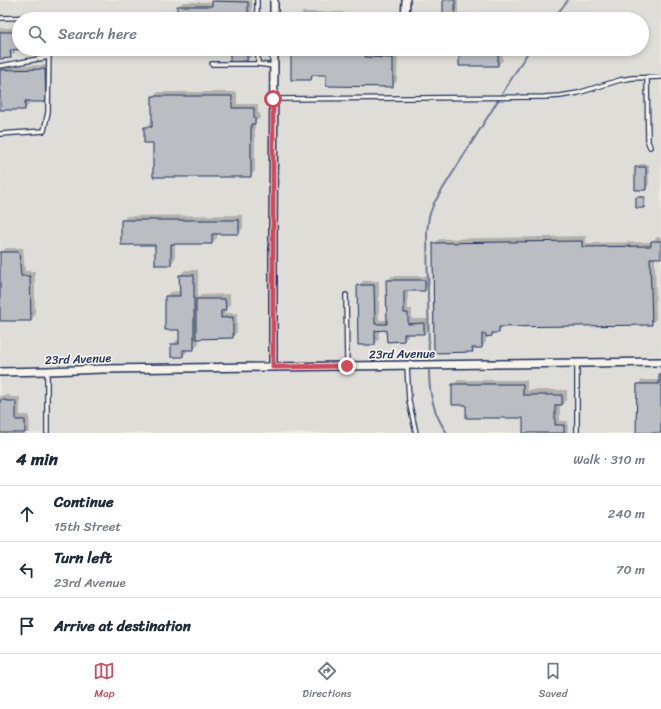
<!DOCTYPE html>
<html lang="en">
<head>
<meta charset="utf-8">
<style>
	:root { --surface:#fff; --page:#f6f6f7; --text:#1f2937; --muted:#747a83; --line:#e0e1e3; --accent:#d1495b }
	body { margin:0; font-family:Sriracha,sans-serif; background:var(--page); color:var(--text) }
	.stop { position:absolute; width:12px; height:12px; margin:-9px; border:3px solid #d1495b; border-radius:50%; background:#fff }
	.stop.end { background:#d1495b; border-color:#fff; box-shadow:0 1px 4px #0008 }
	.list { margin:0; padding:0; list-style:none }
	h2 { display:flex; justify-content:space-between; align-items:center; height:52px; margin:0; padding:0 16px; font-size:17px }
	h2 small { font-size:13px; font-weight:400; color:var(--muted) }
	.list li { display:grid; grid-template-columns:26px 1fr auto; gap:12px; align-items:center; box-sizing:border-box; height:56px; padding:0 16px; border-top:1px solid var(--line) }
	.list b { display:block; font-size:15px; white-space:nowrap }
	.list p { margin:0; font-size:13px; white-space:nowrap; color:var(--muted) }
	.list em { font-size:13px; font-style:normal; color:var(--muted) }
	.icon { flex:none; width:22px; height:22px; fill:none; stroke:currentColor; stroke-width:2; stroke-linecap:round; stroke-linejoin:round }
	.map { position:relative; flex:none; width:661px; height:433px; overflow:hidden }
	.search { position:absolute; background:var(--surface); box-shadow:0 2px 6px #0003; left:12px; right:12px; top:12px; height:44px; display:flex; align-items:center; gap:10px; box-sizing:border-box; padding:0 14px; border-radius:22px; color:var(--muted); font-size:15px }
	.sheet { height:220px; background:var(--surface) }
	nav { display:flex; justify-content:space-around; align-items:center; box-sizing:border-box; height:56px; border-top:1px solid var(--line); background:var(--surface); font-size:11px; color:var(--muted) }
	nav a { display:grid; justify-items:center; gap:2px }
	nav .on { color:var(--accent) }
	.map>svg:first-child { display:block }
	.built { fill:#deddd8; fill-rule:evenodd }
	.shadow { fill:#0003 }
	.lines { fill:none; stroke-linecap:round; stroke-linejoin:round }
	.stream { stroke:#6e7992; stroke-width:2 }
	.building { fill:#babdc2; stroke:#1b2f5e }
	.lane-casing { stroke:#1b2f5e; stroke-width:6 }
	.street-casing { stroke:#1b2f5e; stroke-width:10 }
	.lane { stroke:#f7f3e8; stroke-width:3.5 }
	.street { stroke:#f7f3e8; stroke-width:7 }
	.route { stroke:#d1495b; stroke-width:5 }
	.labels { text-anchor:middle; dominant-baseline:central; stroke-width:3.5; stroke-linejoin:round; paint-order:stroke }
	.street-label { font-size:12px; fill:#1b2f5e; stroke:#f7f3e8 }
</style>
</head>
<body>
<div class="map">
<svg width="661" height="433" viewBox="0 0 661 433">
	<rect width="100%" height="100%" fill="#eeebe2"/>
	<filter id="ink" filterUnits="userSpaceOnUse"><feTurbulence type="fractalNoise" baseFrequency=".025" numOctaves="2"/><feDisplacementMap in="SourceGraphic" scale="8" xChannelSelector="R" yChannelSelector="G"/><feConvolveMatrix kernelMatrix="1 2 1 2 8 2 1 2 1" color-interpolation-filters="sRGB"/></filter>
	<g filter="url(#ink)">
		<path class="built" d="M 0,0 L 661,0 L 661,433 L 0,433 ZM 19,19 L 642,19 L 642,49 L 19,49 Z"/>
		<path class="shadow" d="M 215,0 L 252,0 L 252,19 L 178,19 L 178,7 L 183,2 L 213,2 Z
			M 444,0 L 458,0 L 458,19 L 444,19 Z
			M 303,12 L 343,12 L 343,19 L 298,19 L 299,17 Z
			M 362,17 L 392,18 L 392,19 L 360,19 Z
			M 0,28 L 19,28 L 19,49 L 15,49 L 15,53 L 10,57 L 0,58 Z
			M 228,49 L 251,49 L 251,57 L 247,61 L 231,61 L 231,53 Z
			M 292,49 L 370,49 L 370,53 L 398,53 L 397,81 L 392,86 L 327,74 L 316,74 L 311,79 Z
			M 460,49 L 502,49 L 503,60 L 498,65 Z
			M 50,65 L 50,96 L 45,101 L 30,101 L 30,104 L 25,109 L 0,109 L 0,66 Z
			M 158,92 L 237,92 L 237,104 L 258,104 L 258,113 L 260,113 L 260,118 L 255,122 L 255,171 L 251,176 L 154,142 L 145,128 L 150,123 L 153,123 L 153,97 Z
			M 639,164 L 649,164 L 649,185 L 645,189 L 636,167 Z
			M 639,196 L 646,196 L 645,205 L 643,207 L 637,198 Z
			M 243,215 L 243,228 L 239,233 L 217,233 L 217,238 L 212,243 L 175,243 L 175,259 L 171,264 L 156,244 L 122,221 L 127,216 Z
			M 586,236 L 586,243 L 652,242 L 657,237 L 661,237 L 661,257 L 655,257 L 656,319 L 651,324 L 503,326 L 503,328 L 498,332 L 495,332 L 492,335 L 486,336 L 486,342 L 482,347 L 476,347 L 472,351 L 434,244 L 439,239 Z
			M 6,248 L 23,248 L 25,271 L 35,271 L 35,315 L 31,320 L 0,320 L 0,258 L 1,253 Z
			M 185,270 L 198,270 L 198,298 L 201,295 L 230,294 L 230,305 L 225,309 L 225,313 L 237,313 L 237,332 L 232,337 L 199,338 L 199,344 L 194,349 L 187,349 L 188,351 L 183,356 L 172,345 L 177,340 L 180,340 L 180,329 L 166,296 L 170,292 L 180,291 L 180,275 Z
			M 392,276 L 430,276 L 430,285 L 425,290 L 408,290 L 408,309 L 412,309 L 412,319 L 429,319 L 429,329 L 424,333 L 408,333 L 408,336 L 403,340 L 387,329 L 379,329 L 379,339 L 375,344 L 358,286 L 363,281 L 379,281 L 379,320 L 387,320 L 387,281 Z
			M 661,373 L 661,433 L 637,433 L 638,384 L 642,380 L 660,380 L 660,375 Z
			M 458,380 L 527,380 L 527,390 L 567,390 L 567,399 L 562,404 L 560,404 L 560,421 L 568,421 L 568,433 L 524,433 L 524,417 L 467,404 L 453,385 Z
			M 10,395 L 10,397 L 20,397 L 20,415 L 29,415 L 30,433 L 0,433 L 0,396 Z"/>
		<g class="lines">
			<path class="stream" d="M 553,19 L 568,0
				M 429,359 L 427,232 L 429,216 L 434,203 L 525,57 L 530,49
				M 429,371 C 429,393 434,415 447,433"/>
		</g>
		<path class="building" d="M 443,0 L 455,0 L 455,19 L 443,19 Z
			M 212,1 L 248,2 L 248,19 L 177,19 L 177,6 L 212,6 Z
			M 298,16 L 339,17 L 339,19 L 297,19 Z
			M 0,32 L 19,32 L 19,49 L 38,49 L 10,50 L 11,58 L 0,59 Z
			M 227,49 L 247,49 L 247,61 L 230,62 L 230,54 L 227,54 Z
			M 291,49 L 365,49 L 365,57 L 393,58 L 393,87 L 326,86 L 326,75 L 312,75 L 311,80 L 291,80 Z
			M 459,49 L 498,49 L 498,66 L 459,66 Z
			M 45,69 L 46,102 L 31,102 L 30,101 L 25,101 L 25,110 L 0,110 L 0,70 Z
			M 152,96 L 232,96 L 232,108 L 254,108 L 254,118 L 255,118 L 255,124 L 251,124 L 251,177 L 153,177 L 153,143 L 144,143 L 144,127 L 152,127 Z
			M 635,167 L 646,167 L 646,190 L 635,190 Z
			M 636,197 L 644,197 L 644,208 L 636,208 Z
			M 121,220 L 239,220 L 239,234 L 212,234 L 212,244 L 171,244 L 171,265 L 155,265 L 155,245 L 121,245 Z
			M 582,241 L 582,247 L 651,246 L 651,241 L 661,241 L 661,258 L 650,258 L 652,325 L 499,327 L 499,333 L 492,333 L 492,336 L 486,337 L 486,334 L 482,334 L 482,348 L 472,348 L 473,352 L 434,353 L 433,243 Z
			M 0,252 L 19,252 L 21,276 L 30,276 L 31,321 L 0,321 Z
			M 179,275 L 194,275 L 194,350 L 183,350 L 183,357 L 171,357 L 171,344 L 179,344 L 179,330 L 165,330 L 165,296 L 180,296 Z
			M 386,280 L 425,280 L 425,291 L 404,291 L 404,313 L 408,313 L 408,324 L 424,323 L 424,334 L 404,334 L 404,341 L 387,342 L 386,330 L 375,331 L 375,345 L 358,345 L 357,285 L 374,285 L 375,324 L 387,324 Z
			M 196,299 L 225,299 L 226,310 L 221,311 L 221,318 L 233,317 L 233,338 L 196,339 Z
			M 659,374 L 661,374 L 661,433 L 636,433 L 637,384 L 659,384 Z
			M 452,384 L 523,384 L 523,395 L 562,395 L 562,405 L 555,405 L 555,425 L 564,425 L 564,433 L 523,433 L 523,418 L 466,418 L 466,405 L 452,405 Z
			M 0,400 L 6,400 L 6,401 L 16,401 L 16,420 L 25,420 L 25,433 L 0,433 Z"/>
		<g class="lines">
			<g class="lane-casing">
				<path id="lane" d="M 257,0 L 257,19
					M 0,18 L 48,17 L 48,19
					M 258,49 L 258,64
					M 212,64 L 258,64 L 274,66
					M 0,66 L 49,57
					M 647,77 L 648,142 L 650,147
					M 274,99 L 544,97 L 560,96 L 578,93 L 620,80 L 632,78 L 661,77
					M 0,134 L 44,131 L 48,112 L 49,49
					M 346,295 L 347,365
					M 407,366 L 409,401 L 416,433
					M 47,433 L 47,371
					M 577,433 L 577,363"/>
			</g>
			<g class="street-casing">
				<path id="street" d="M 274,19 L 274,0
					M 405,19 L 406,0
					M 405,50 L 405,49
					M 273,367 L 273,237 L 274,49
					M 0,372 L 47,371 L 102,369 L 661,362"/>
			</g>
			<use href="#lane" class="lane"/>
			<use href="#street" class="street"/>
		</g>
	</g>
	<g class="lines" filter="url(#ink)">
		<path class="route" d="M 273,99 L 273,367 L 347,366"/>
	</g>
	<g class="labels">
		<g class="street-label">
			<text transform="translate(402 354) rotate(-1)">23rd Avenue</text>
			<text transform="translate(78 359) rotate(-2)">23rd Avenue</text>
		</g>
	</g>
</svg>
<div class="stop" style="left:273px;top:99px"></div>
<div class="stop end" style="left:347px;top:366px"></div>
<div class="search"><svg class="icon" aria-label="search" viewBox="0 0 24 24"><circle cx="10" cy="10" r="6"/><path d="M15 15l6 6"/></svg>Search here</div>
</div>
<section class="sheet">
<h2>4 min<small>Walk · 310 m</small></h2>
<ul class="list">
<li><svg class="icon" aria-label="ahead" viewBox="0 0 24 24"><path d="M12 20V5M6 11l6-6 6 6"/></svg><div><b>Continue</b><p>15th Street</p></div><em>240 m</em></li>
<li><svg class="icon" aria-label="left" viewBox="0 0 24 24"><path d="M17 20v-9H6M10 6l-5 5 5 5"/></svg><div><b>Turn left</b><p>23rd Avenue</p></div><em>70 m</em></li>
<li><svg class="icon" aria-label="arrive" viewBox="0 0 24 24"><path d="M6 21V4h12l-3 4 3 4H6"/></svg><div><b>Arrive at destination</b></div></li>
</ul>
</section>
<nav>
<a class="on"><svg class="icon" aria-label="map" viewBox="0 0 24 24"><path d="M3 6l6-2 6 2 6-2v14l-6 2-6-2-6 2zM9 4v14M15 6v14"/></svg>Map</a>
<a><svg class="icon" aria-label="directions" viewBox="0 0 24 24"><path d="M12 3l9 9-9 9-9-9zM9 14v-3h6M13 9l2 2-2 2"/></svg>Directions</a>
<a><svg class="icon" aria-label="saved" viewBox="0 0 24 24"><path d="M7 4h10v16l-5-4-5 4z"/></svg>Saved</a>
</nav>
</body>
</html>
